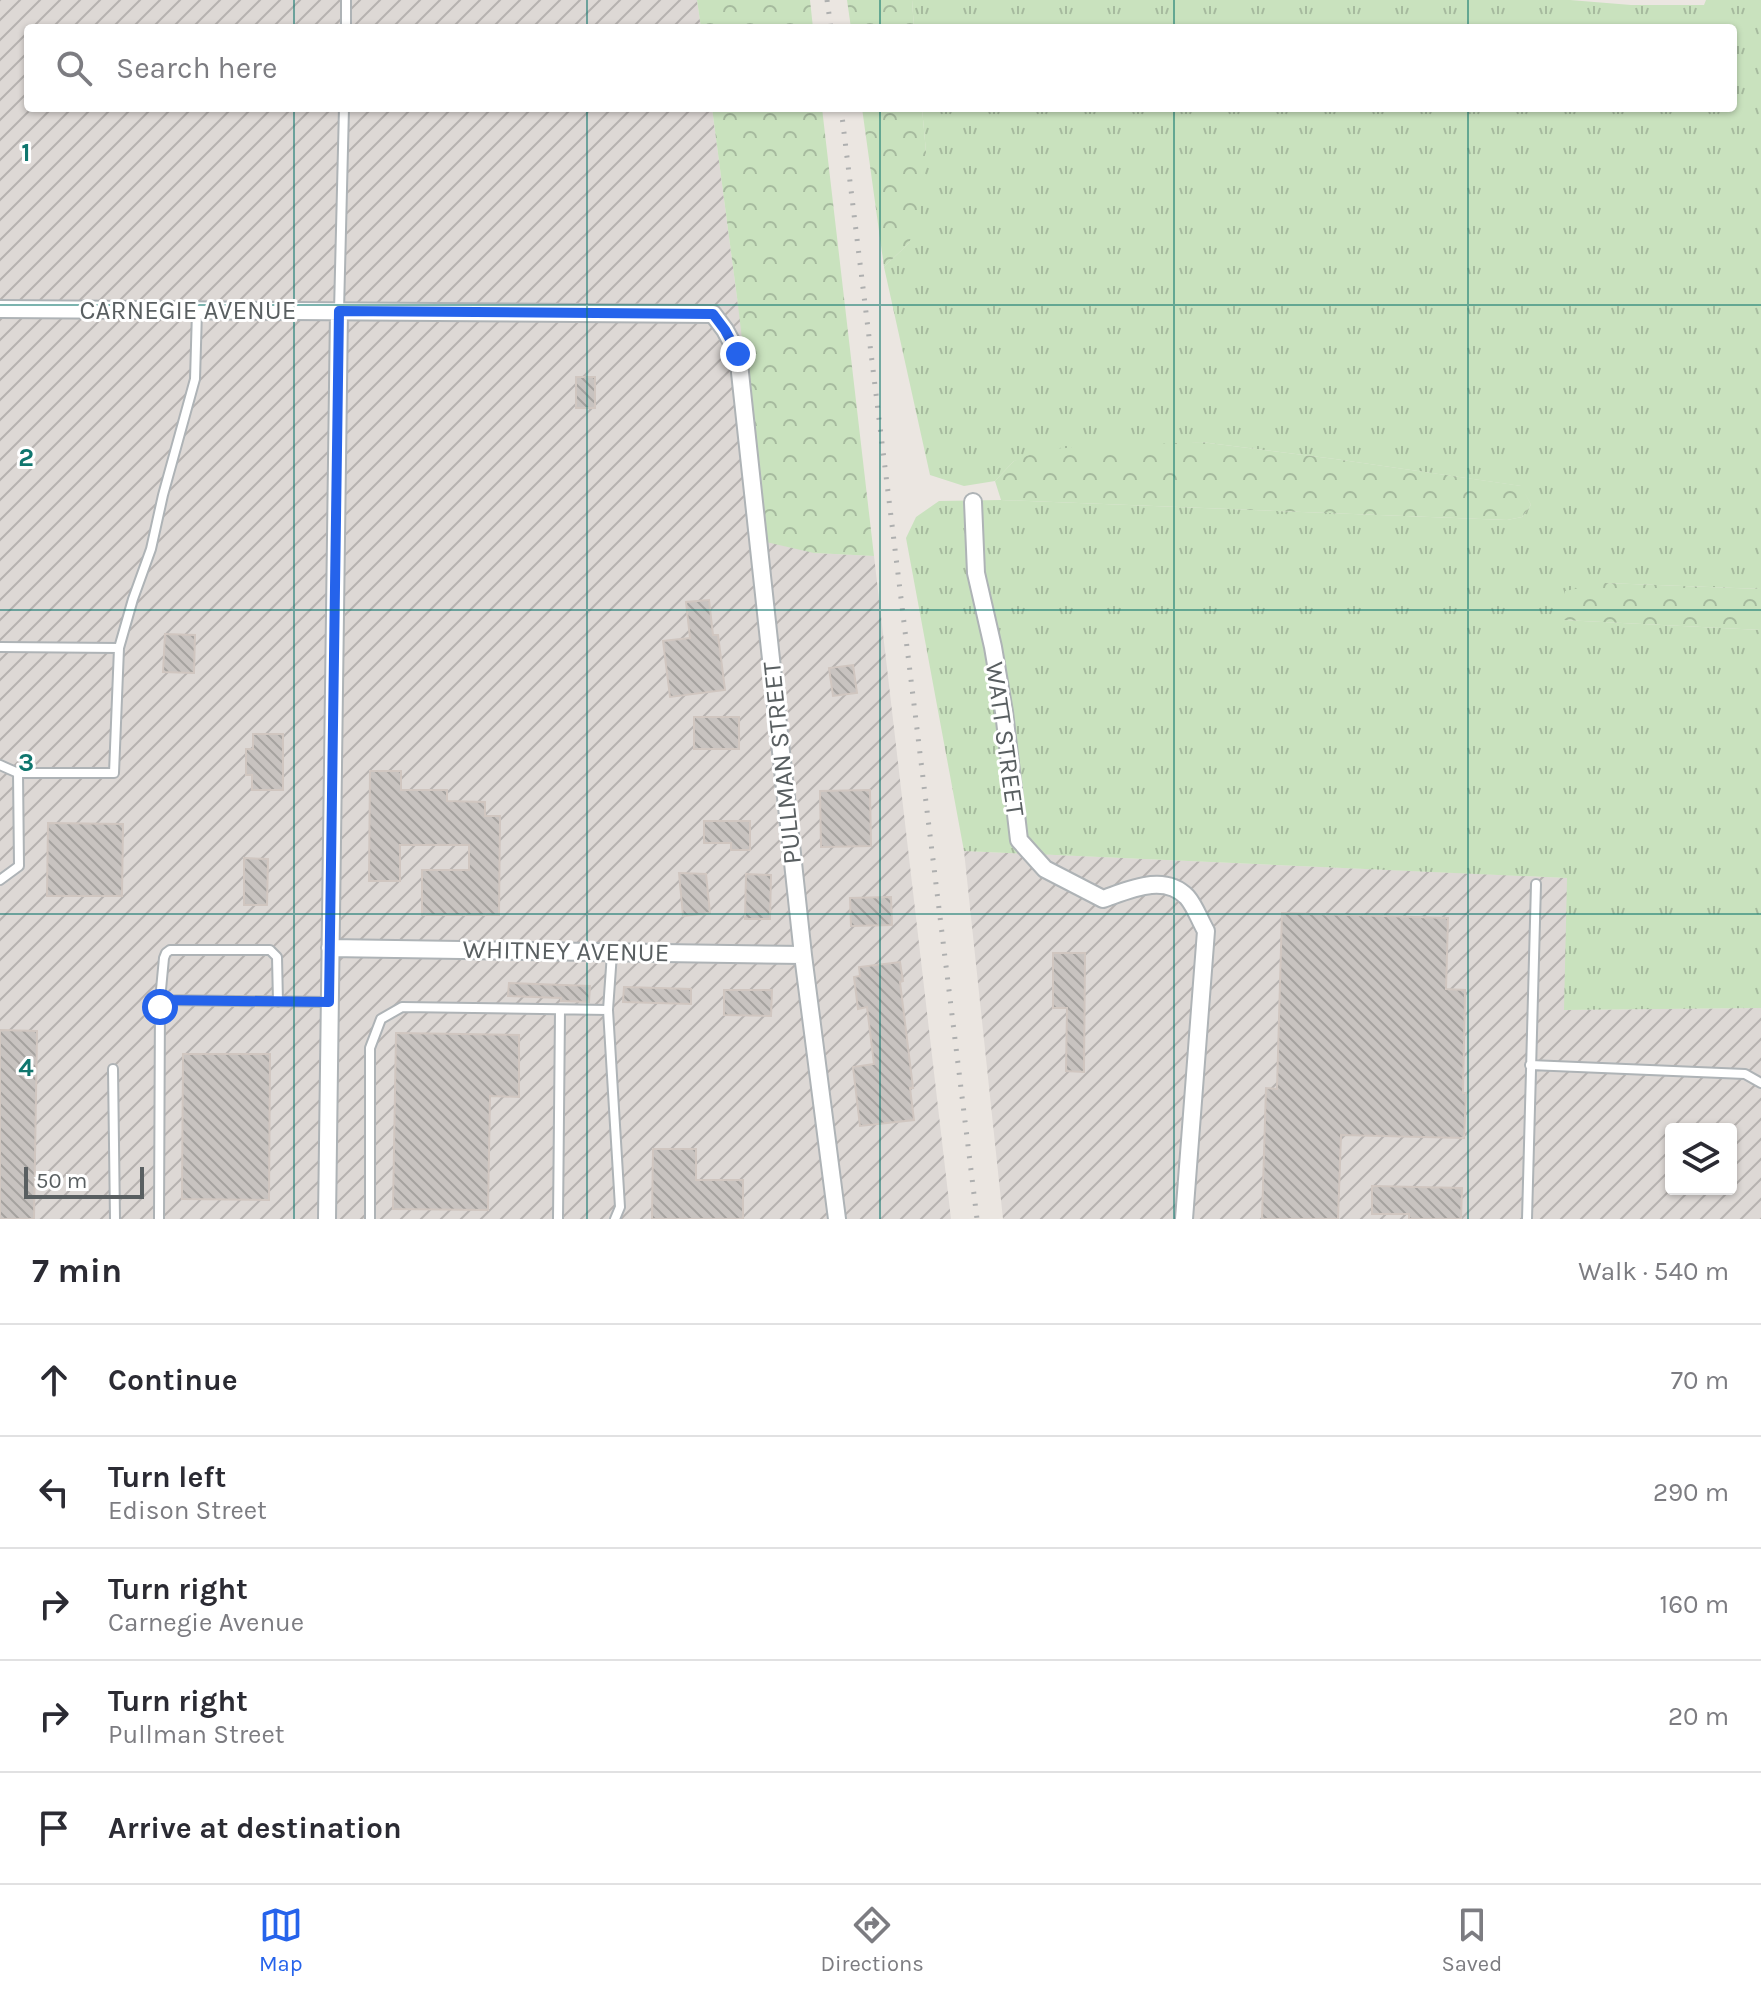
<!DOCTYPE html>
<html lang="en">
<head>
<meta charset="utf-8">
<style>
	:root { --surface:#fff; --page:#f2f2f3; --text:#2b2b33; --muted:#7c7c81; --line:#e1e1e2; --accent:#2563eb }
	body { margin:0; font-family:Karla,sans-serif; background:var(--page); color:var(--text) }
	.controls { position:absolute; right:24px; bottom:24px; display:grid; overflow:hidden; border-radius:8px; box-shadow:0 2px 6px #0004 }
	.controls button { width:72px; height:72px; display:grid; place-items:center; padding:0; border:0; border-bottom:2px solid var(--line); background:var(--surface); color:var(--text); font:40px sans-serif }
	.scale { position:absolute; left:24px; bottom:20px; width:120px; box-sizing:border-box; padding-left:8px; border:4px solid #595f61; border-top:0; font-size:22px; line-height:28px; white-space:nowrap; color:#595f61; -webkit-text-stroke:6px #fff; paint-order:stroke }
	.stop { position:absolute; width:24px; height:24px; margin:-18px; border:6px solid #2563eb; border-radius:50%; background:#fff }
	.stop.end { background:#2563eb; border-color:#fff; box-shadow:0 2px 8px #0008 }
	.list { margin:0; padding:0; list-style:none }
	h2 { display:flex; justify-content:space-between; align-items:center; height:104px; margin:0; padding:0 32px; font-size:34px }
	h2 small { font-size:26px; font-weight:400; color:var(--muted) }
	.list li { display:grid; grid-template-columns:52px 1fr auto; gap:24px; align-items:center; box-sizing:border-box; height:112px; padding:0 32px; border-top:2px solid var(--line) }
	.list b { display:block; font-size:30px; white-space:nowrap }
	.list p { margin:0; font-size:26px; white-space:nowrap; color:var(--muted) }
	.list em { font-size:26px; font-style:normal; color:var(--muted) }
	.icon { flex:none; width:44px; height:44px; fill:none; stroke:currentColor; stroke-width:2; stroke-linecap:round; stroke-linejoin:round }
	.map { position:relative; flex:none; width:1761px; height:1219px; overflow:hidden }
	.search { position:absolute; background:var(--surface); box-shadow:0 2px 6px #0004; left:24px; right:24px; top:24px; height:88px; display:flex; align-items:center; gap:20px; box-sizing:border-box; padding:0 28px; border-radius:8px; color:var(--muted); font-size:30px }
	.sheet { height:664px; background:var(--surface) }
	nav { display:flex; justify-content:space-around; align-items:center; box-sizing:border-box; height:112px; border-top:2px solid var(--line); background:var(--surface); font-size:22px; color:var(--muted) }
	nav a { display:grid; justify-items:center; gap:4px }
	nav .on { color:var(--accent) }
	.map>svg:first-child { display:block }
	.industrial { fill:url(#industrial-furrows); fill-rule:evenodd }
	.grass { fill:url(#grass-tufts) }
	.forest { fill:url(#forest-crowns) }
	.building { fill:url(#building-back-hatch); stroke:#d0c6c0; stroke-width:2 }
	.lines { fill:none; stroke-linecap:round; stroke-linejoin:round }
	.lane-casing { stroke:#aeb3b6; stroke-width:12 }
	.street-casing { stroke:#aeb3b6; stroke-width:20 }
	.lane { stroke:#fff; stroke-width:8 }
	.street { stroke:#fff; stroke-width:16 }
	.rail { stroke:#aeafaf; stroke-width:5; stroke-dasharray:2 10; stroke-linecap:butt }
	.route { stroke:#2563eb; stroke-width:10 }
	.grid { fill:none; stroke:#0f766e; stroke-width:2; stroke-opacity:0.55 }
	.labels { text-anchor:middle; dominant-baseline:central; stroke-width:6; stroke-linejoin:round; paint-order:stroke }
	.street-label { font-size:26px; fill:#595f61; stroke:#fff }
	.grid-label { font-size:26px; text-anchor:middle; font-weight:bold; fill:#0f766e; stroke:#fff; stroke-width:6; stroke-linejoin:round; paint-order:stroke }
</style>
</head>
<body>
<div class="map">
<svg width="1761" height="1219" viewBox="0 0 1761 1219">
	<defs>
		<pattern id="industrial-furrows" width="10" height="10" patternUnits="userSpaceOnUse" patternTransform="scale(2)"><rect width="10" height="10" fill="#ddd8d5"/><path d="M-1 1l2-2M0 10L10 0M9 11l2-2" fill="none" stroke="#b6b2b0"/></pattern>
		<pattern id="grass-tufts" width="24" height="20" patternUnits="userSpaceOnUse" patternTransform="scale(2)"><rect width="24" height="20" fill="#c9e2be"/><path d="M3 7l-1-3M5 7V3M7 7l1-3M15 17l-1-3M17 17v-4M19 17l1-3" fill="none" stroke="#a6ba9e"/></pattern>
		<pattern id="forest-crowns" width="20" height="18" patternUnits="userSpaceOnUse" patternTransform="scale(2)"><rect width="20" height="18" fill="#c9e2be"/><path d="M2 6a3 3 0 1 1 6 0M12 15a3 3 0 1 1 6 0" fill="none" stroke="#a6ba9e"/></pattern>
		<pattern id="building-back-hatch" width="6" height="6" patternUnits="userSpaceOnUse" patternTransform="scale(2)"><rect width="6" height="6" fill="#c8c3c0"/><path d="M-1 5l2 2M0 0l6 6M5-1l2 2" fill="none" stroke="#a5a29f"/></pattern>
	</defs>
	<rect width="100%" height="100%" fill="#ebe6e1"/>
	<path class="industrial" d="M 0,0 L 697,0 L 701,28 L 28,28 L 28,108 L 712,108 L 738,305 L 814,553 L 874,556 L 951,1219 L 0,1219 Z
		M 964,851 L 1568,878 L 1565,1010 L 1761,1008 L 1761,1219 L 1003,1219 ZM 1671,1129 L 1731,1129 L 1731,1189 L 1671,1189 Z"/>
	<path class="grass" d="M 912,0 L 1570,0 L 1631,5 L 1704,5 L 1706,0 L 1761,0 L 1761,589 L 1605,583 L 1563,620 L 1761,630 L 1761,1008 L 1564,1010 L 1567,878 L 964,851 L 906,538 L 916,517 L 939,501 L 1001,500 L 1507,520 L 1522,517 L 1531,505 L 1521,486 L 1335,459 L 1201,442 L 1014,461 L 995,481 L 964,486 L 930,475 L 884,267 L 909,243 L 926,152 L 922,108 L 1733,108 L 1733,28 L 914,28 Z"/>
	<path class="forest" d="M 697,0 L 810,0 L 813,28 L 701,28 Z
		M 847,0 L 912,0 L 914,28 L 851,28 Z
		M 712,108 L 822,108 L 874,556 L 814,553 L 766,542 L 738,305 Z
		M 862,108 L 922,108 L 926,152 L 920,213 L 909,243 L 884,267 Z
		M 1201,442 L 1335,459 L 1522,486 L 1531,505 L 1522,517 L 1507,520 L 1001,500 L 995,481 L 1014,461 L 1044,449 Z
		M 1605,583 L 1761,589 L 1761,630 L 1563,620 L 1565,591 Z"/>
	<path class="building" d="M 576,377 L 595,377 L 595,408 L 576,408 Z
		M 709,600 L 713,635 L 718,635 L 725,690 L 670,697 L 663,641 L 690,638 L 686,602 Z
		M 165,634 L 195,635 L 194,673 L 163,672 Z
		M 853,665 L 857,693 L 833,696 L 829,668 Z
		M 694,717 L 739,717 L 739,749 L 694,749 Z
		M 253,734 L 283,734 L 283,790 L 252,790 L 252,775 L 246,775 L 246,749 L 253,749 Z
		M 370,771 L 401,771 L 401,790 L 447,790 L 447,801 L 485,802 L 485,816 L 500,816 L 499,915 L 422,915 L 422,870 L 469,870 L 469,845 L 400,845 L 400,881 L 369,881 Z
		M 870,790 L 871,846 L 821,847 L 820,791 Z
		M 704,821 L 750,821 L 750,850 L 731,850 L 731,843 L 704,843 Z
		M 48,823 L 123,824 L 122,896 L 47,896 Z
		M 244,858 L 268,859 L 267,905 L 244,905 Z
		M 679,873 L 706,874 L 710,913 L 683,916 Z
		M 746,874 L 771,875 L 770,919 L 745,919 Z
		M 891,897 L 892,925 L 851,926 L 850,898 Z
		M 1282,913 L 1448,918 L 1446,989 L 1465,990 L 1463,1093 L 1466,1093 L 1464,1138 L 1341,1135 L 1338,1219 L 1262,1219 L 1266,1088 L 1277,1089 Z
		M 1053,953 L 1085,953 L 1084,1072 L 1066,1071 L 1067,1008 L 1053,1008 Z
		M 900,962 L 903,981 L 900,982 L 913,1088 L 910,1088 L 914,1120 L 860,1126 L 853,1067 L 874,1064 L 867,1007 L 858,1009 L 854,977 L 860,976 L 859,967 Z
		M 509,983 L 590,986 L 589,1002 L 561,1001 L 561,998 L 508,996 Z
		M 624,987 L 691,989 L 691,1004 L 623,1002 Z
		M 724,990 L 772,990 L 771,1016 L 724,1015 Z
		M 0,1030 L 37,1031 L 34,1219 L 0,1219 Z
		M 396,1033 L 519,1035 L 519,1097 L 490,1096 L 488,1210 L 393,1209 Z
		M 183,1054 L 270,1054 L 269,1200 L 182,1199 Z
		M 653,1149 L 696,1149 L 696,1180 L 743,1180 L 743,1219 L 652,1219 Z
		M 1372,1186 L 1462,1188 L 1461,1219 L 1409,1219 L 1409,1214 L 1372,1214 Z"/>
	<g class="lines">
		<g class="lane-casing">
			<path id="lane" d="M 346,28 L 346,0
				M 339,311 L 344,108
				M 0,647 L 119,648 L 114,773 L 18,773 L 0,765
				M 119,648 L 133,599 L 151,549 L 163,495 L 195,379 L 197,311
				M 0,880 L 19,866 L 18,773
				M 160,1000 L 164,958 L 166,953 L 170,950 L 270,950 L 277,957 L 278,1002
				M 608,1010 L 620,1207 L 615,1219
				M 1530,1065 L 1745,1074 L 1761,1083
				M 113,1069 L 115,1219
				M 159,1219 L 160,1000 L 329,1002
				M 370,1219 L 370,1048 L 381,1019 L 402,1007 L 608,1010 L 612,953
				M 558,1219 L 560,1011
				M 1527,1219 L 1536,884"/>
		</g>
		<g class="street-casing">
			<path id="street" d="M 0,309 L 713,314 L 725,330 L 738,354 L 803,955 L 837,1219
				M 973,502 L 976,573 L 993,647 L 1004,712 L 1019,840 L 1045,869 L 1103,899 C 1129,890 1164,873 1187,897 C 1195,906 1200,921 1206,931 L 1184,1219
				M 330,948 L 803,955
				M 327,1219 L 339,311"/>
		</g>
		<use href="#lane" class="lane"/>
		<use href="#street" class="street"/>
		<path class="rail" d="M 827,0 L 831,28
			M 841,108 L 977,1219"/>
	</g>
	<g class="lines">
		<path class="route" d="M 160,1007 L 160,1000 L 329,1002 L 339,311 L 713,314 L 725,330 L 738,354"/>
	</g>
	<path class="grid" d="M 294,0 L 294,28M 587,0 L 587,28M 880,0 L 880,28M 1174,0 L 1174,28M 1468,0 L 1468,28M 294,108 L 294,1219M 587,108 L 587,1219M 880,108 L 880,1219M 1174,108 L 1174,1219M 1468,108 L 1468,1219M 0,305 L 1761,305M 0,610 L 1761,610M 0,914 L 1761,914"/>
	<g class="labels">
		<g class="street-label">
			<text x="188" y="310">CARNEGIE AVENUE</text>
			<text transform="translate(1005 739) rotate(82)">WATT STREET</text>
			<text transform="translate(782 763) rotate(-96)">PULLMAN STREET</text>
			<text transform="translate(566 951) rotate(1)">WHITNEY AVENUE</text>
		</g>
	</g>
	<g class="grid-label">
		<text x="26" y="161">1</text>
		<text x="26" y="466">2</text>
		<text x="26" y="771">3</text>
		<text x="26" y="1076">4</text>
	</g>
</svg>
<div class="controls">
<button><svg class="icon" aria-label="layers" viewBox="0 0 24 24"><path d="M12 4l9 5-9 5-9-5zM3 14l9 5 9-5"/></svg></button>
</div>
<div class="scale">50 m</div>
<div class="stop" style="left:160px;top:1007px"></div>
<div class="stop end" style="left:738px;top:354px"></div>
<div class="search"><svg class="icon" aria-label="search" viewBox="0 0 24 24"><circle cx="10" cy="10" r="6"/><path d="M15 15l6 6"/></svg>Search here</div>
</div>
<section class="sheet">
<h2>7 min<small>Walk · 540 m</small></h2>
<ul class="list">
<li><svg class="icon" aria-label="ahead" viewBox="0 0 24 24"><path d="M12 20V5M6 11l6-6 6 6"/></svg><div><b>Continue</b></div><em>70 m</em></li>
<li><svg class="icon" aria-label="left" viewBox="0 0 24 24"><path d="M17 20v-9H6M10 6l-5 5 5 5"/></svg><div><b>Turn left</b><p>Edison Street</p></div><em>290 m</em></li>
<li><svg class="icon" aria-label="right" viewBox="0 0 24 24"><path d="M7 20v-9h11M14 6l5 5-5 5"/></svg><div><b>Turn right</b><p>Carnegie Avenue</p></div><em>160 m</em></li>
<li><svg class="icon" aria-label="right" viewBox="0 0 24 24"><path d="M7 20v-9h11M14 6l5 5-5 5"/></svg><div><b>Turn right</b><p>Pullman Street</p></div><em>20 m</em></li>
<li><svg class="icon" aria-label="arrive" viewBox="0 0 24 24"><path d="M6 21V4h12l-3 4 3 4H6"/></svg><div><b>Arrive at destination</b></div></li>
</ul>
</section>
<nav>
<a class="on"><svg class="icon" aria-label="map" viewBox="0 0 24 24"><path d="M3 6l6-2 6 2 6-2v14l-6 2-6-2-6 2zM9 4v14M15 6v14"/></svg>Map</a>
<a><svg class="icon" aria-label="directions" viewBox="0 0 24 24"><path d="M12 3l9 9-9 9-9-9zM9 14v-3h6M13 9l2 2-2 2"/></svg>Directions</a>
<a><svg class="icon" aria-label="saved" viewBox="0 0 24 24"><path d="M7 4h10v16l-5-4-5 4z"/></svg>Saved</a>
</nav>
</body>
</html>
